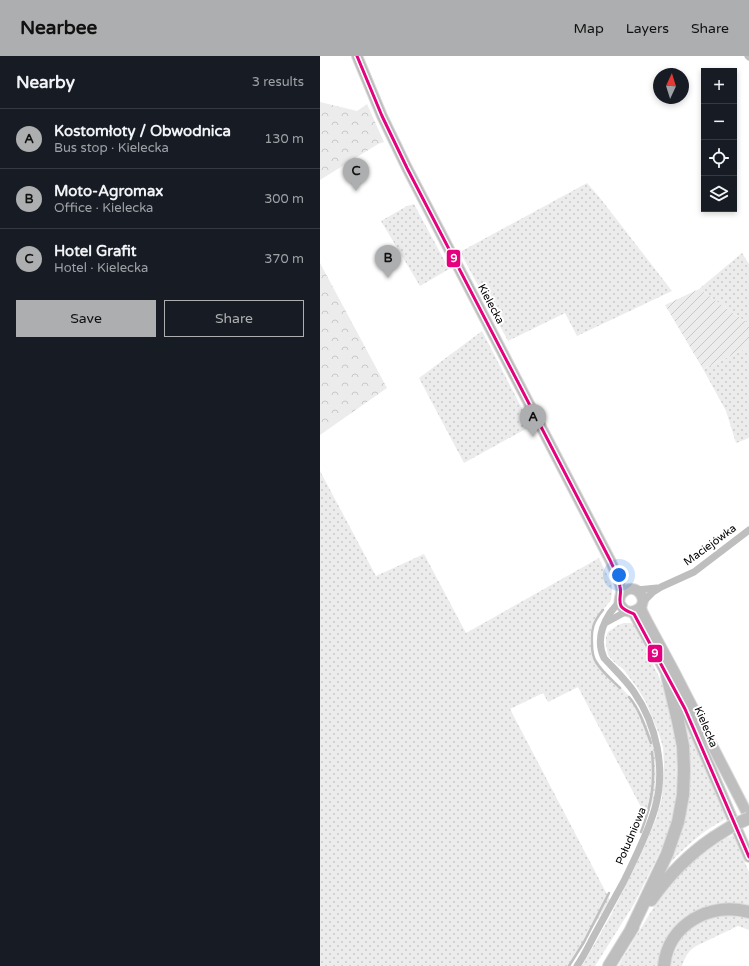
<!DOCTYPE html>
<html lang="en">
<head>
<meta charset="utf-8">
<style>
	:root { --surface:#171b24; --page:#20242c; --text:#f1f3f6; --muted:#9ea1a6; --line:#363941; --accent:#adaeaf }
	body { margin:0; font-family:"Varela Round",sans-serif; background:var(--page); color:var(--text) }
	.controls { position:absolute; right:12px; top:12px; display:grid; overflow:hidden; border-radius:0px; box-shadow:0 2px 6px #0003 }
	.controls button { width:36px; height:36px; display:grid; place-items:center; padding:0; border:0; border-bottom:1px solid var(--line); background:var(--surface); color:var(--text); font:20px sans-serif }
	.compass { position:absolute; left:333px; top:12px; width:36px; height:36px; border-radius:50%; background:var(--surface); box-shadow:0 2px 6px #0003; rotate:4deg }
	.you { position:absolute; left:299px; top:519px; width:14px; height:14px; margin:-10px; border:3px solid #fff; border-radius:50%; background:#1a73e8; box-shadow:0 0 0 6px #1a73e833 }
	.badge { display:grid; place-items:center; width:26px; height:26px; border-radius:50%; background:var(--accent); color:#111; font-size:13px; font-weight:700 }
	.pin { position:absolute; translate:-50% -33px; filter:drop-shadow(0 1px 2px #0008) }
	.pin::after { content:''; position:absolute; top:21px; width:14px; height:12px; background:inherit; clip-path:polygon(0 0,100% 0,50% 100%) }
	.list { margin:0; padding:0; list-style:none }
	h2 { display:flex; justify-content:space-between; align-items:center; height:52px; margin:0; padding:0 16px; font-size:17px }
	h2 small { font-size:13px; font-weight:400; color:var(--muted) }
	.list li { display:grid; grid-template-columns:26px 1fr auto; gap:12px; align-items:center; box-sizing:border-box; height:60px; padding:0 16px; border-top:1px solid var(--line) }
	.list b { display:block; font-size:15px; white-space:nowrap }
	.list p { margin:0; font-size:13px; white-space:nowrap; color:var(--muted) }
	.list em { font-size:13px; font-style:normal; color:var(--muted) }
	.actions { display:flex; gap:8px; padding:12px 16px }
	.actions a { flex:1; padding:9px 0; border:1px solid var(--accent); border-radius:0px; text-align:center; font-size:14px; color:var(--accent) }
	.actions .main { background:var(--accent); color:#111 }
	.icon { flex:none; width:22px; height:22px; fill:none; stroke:currentColor; stroke-width:2; stroke-linecap:round; stroke-linejoin:round }
	.map { position:relative; flex:none; width:429px; height:910px; overflow:hidden }
	header { display:flex; align-items:center; gap:24px; box-sizing:border-box; height:56px; padding:0 20px; background:var(--accent); color:#111 }
	header strong { font-size:19px }
	nav { display:flex; gap:22px; margin-inline-start:auto; font-size:14px }
	main { display:flex }
	aside { flex:1; background:var(--surface) }
	.map>svg:first-child { display:block }
	.grass { fill:url(#grass-dots) }
	.forest { fill:url(#forest-crowns) }
	.garden { fill:url(#garden-furrows) }
	.lines { fill:none; stroke-linecap:round; stroke-linejoin:round }
	.stream { stroke:#bfbfbf; stroke-width:2.5 }
	.primary-casing { stroke:#dbdbdb; stroke-width:12 }
	.highway-casing { stroke:#dbdbdb; stroke-width:14 }
	.street { stroke:#bebebe; stroke-width:7 }
	.primary { stroke:#bebebe; stroke-width:10 }
	.highway { stroke:#bebebe; stroke-width:12 }
	.highway-bridge-casing { stroke:#dbdbdb; stroke-width:14; stroke-linecap:butt }
	.highway-bridge { stroke:#bebebe; stroke-width:12 }
	.bus-1-casing { stroke:#fff; stroke-width:6 }
	.bus-1 { stroke:#e5007d; stroke-width:3 }
	.labels { text-anchor:middle; dominant-baseline:central; stroke-width:4; stroke-linejoin:round; paint-order:stroke }
	.street-label { font-size:11px; fill:#000; stroke:#fff }
	.line-badge { stroke:#fff; stroke-width:1.5 }
	.badge-label { font-size:11px; text-anchor:middle; font-weight:bold; fill:#fff }
</style>
</head>
<body>
<header>
<strong>Nearbee</strong>
<nav><a>Map</a><a>Layers</a><a>Share</a></nav>
</header>
<main>
<aside>
<h2>Nearby<small>3 results</small></h2>
<ul class="list">
<li><span class="badge">A</span><div><b>Kostomłoty / Obwodnica</b><p>Bus stop · Kielecka</p></div><em>130 m</em></li>
<li><span class="badge">B</span><div><b>Moto-Agromax</b><p>Office · Kielecka</p></div><em>300 m</em></li>
<li><span class="badge">C</span><div><b>Hotel Grafit</b><p>Hotel · Kielecka</p></div><em>370 m</em></li>
</ul>
<div class="actions"><a class="main">Save</a><a>Share</a></div>
</aside>
<div class="map">
<svg width="429" height="910" viewBox="0 0 429 910">
	<defs>
		<pattern id="grass-dots" width="8" height="8" patternUnits="userSpaceOnUse"><rect width="8" height="8" fill="#ececec"/><path d="M2 2h.1M6 6h.1" fill="none" stroke="#c9c9c9" stroke-width="1.8" stroke-linecap="round"/></pattern>
		<pattern id="forest-crowns" width="20" height="18" patternUnits="userSpaceOnUse"><rect width="20" height="18" fill="#ececec"/><path d="M2 6a3 3 0 1 1 6 0M12 15a3 3 0 1 1 6 0" fill="none" stroke="#c9c9c9"/></pattern>
		<pattern id="garden-furrows" width="10" height="10" patternUnits="userSpaceOnUse"><rect width="10" height="10" fill="#ececec"/><path d="M-1 1l2-2M0 10L10 0M9 11l2-2" fill="none" stroke="#c9c9c9"/></pattern>
	</defs>
	<rect width="100%" height="100%" fill="#fff"/>
	<path class="grass" d="M 267,127 L 280,142 L 352,235 L 257,280 L 245,257 L 188,285 L 140,196 Z
		M 94,148 L 129,213 L 100,230 L 61,165 L 87,150 Z
		M 422,197 L 429,208 L 429,268 L 379,233 Z
		M 162,275 L 211,370 L 144,407 L 99,322 Z
		M 429,291 L 429,382 L 416,387 L 406,355 L 383,313 Z
		M 0,415 L 56,520 L 104,498 L 146,577 L 279,502 L 292,529 L 292,536 L 291,544 L 274,565 L 271,573 L 270,584 L 273,599 L 283,613 L 313,644 L 324,663 L 331,681 L 335,697 L 336,721 L 334,742 L 327,762 L 323,755 L 258,631 L 228,646 L 223,637 L 190,653 L 290,844 L 249,910 L 0,910 Z
		M 304,567 L 311,567 L 315,570 L 339,621 L 348,642 L 357,691 L 358,727 L 356,746 L 349,773 L 341,794 L 314,848 L 275,910 L 262,910 L 291,859 L 322,796 L 336,763 L 342,742 L 344,707 L 343,691 L 339,678 L 326,646 L 316,630 L 304,614 L 293,605 L 288,599 L 286,588 L 286,581 L 288,576 L 298,569 Z
		M 359,647 L 406,763 C 384,773 363,793 346,811 L 358,780 Z
		M 413,779 L 429,816 L 429,852 C 386,836 344,866 338,910 L 298,910 L 338,844 L 364,814 L 388,792 Z
		M 399,859 L 415,859 L 429,862 L 429,874 L 418,870 L 376,890 C 368,895 365,901 362,910 L 350,910 C 354,893 362,876 378,866 C 384,862 393,861 399,859 Z"/>
	<path class="forest" d="M 0,46 L 37,55 L 47,48 L 64,86 L 58,88 L 0,124 Z
		M 0,207 L 67,332 L 0,379 Z"/>
	<path class="garden" d="M 379,233 L 429,268 L 429,291 L 383,313 L 345,249 Z"/>
	<g class="lines">
		<path class="stream" d="M 283,554 C 273,566 271,573 272,588 C 272,595 273,601 276,606 C 282,616 292,624 300,632
			M 309,641 C 320,654 325,671 331,687
			M 321,776 C 332,747 335,728 332,696
			M 249,910 L 264,886 L 289,837"/>
		<g class="primary-casing">
			<path id="primary" d="M 37,0 L 62,60 L 87,112 L 290,504 C 294,513 299,523 301,533 C 302,539 298,543 300,548 C 302,551 304,554 307,555 C 310,556 313,556 316,554 C 333,547 314,521 301,539
				M 321,550 L 322,555 L 327,565 L 354,615 L 429,761
				M 311,556 L 314,558 L 338,602 L 365,653 L 429,801"/>
		</g>
		<g class="highway-casing">
			<path id="highway" d="M 331,844 C 348,820 368,799 393,782
				M 309,878 L 347,798 L 358,766 L 363,739 L 364,714 L 363,690 L 358,665 L 347,619
				M 289,910 L 313,871
				M 344,910 C 348,868 391,845 429,856"/>
		</g>
		<path class="street" d="M 428,0 L 429,1
			M 317,534 L 337,532
			M 323,546 L 333,536 L 341,531 L 374,516 L 429,474
			M 285,567 L 307,555
			M 257,910 C 264,900 269,889 275,878 C 285,860 294,843 304,825 C 315,802 328,777 335,752 C 346,714 337,669 314,636 C 306,624 294,613 284,602 C 277,587 281,571 290,557 C 293,553 297,549 300,544"/>
		<use href="#primary" class="primary"/>
		<use href="#highway" class="highway"/>
		<g class="highway-bridge-casing">
			<path id="highway-bridge" d="M 393,782 L 412,770 L 429,762"/>
		</g>
		<use href="#highway-bridge" class="highway-bridge"/>
		<g class="bus-1-casing">
			<path id="bus-1" d="M 37,0 L 62,60 L 87,112 L 290,504 C 294,513 299,521 300,531 C 302,537 298,544 301,550 C 303,554 310,556 314,558 L 365,653 L 429,801"/>
		</g>
		<use href="#bus-1" class="bus-1"/>
	</g>
	<g class="labels">
		<g class="street-label">
			<text transform="translate(171 248) rotate(62)">Kielecka</text>
			<text transform="translate(390 489) rotate(-36)">Maciejówka</text>
			<text transform="translate(386 671) rotate(67)">Kielecka</text>
			<text transform="translate(311 780) rotate(-67)">Południowa</text>
		</g>
	</g>
	<g class="line-badge">
		<rect x="126" y="193" width="15" height="19" rx="4" fill="#e5007d"/>
		<rect x="327" y="588" width="16" height="19" rx="4" fill="#e5007d"/>
	</g>
	<g class="badge-label">
		<text x="134" y="206">9</text>
		<text x="335" y="601">9</text>
	</g>
</svg>
<div class="controls">
<button>+</button>
<button>−</button>
<button><svg class="icon" aria-label="locate" viewBox="0 0 24 24"><circle cx="12" cy="12" r="6"/><path d="M12 2v4M12 18v4M2 12h4M18 12h4"/></svg></button>
<button><svg class="icon" aria-label="layers" viewBox="0 0 24 24"><path d="M12 4l9 5-9 5-9-5zM3 14l9 5 9-5"/></svg></button>
</div>
<svg class="compass" viewBox="-18 -18 36 36"><path d="M0-13l5 13h-10z" fill="#e53935"/><path d="M0 13l5-13h-10z" fill="#9ea1a6"/></svg>
<div class="you"></div>
<div class="pin badge" style="left:213px;top:381px">A</div>
<div class="pin badge" style="left:68px;top:222px">B</div>
<div class="pin badge" style="left:36px;top:135px">C</div>
</div>
</main>
</body>
</html>
